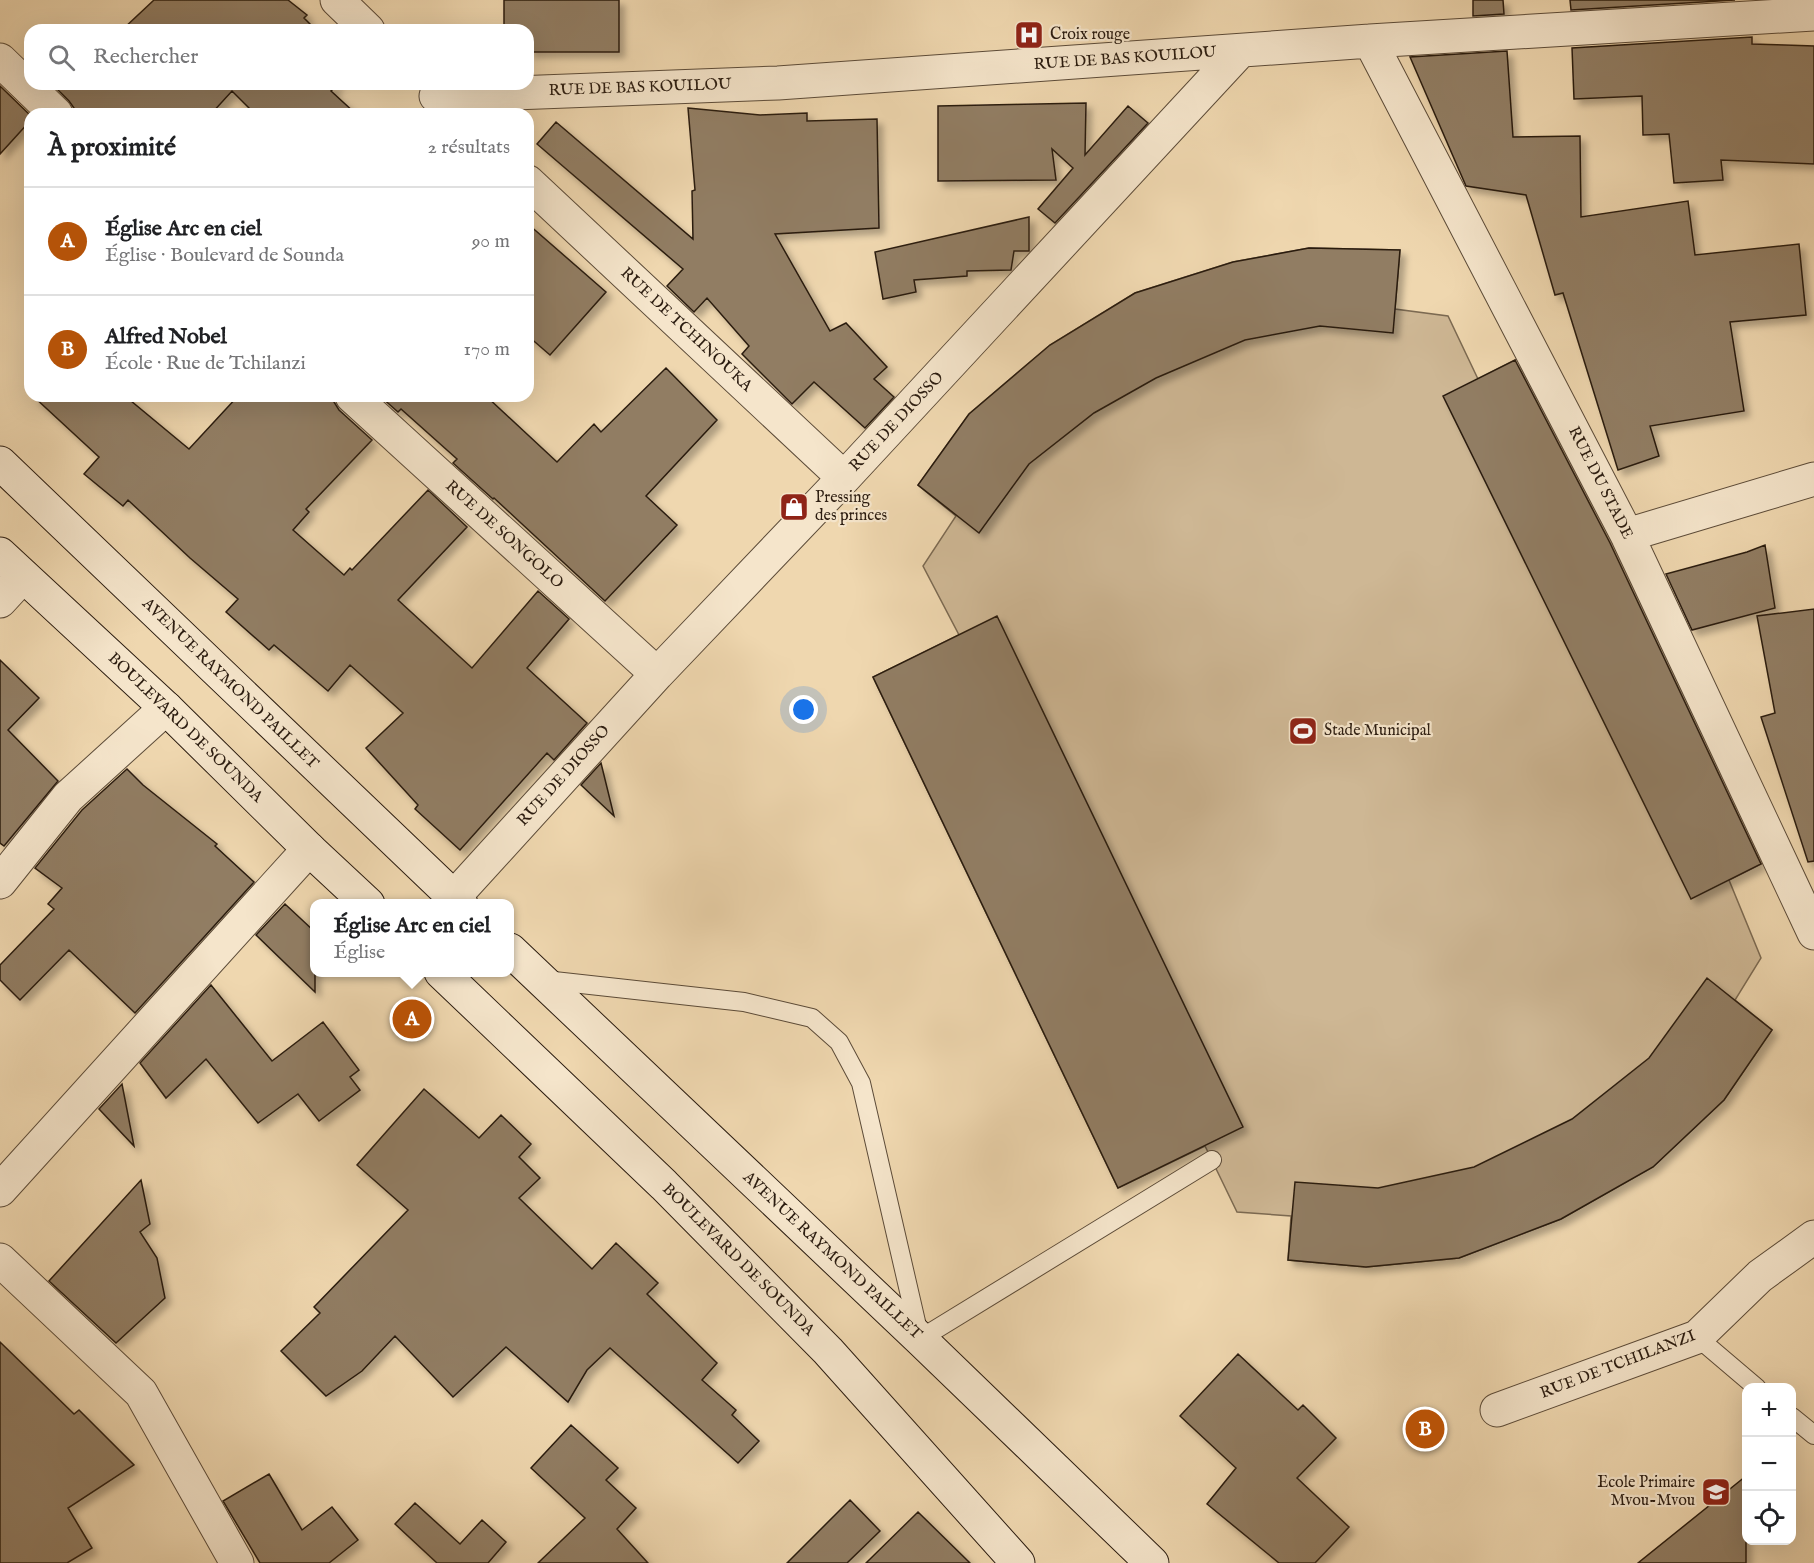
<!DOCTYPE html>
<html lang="fr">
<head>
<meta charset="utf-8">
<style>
	:root { --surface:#fff; --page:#f6f6f6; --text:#202124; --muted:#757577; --line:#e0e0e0; --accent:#b45309 }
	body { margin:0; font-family:"IM FELL English",serif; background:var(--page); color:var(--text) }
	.controls { position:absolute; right:18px; bottom:18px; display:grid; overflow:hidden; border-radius:12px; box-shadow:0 6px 24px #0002 }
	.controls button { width:54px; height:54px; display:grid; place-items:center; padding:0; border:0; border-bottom:2px solid var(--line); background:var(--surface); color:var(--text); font:30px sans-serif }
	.you { position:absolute; left:804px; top:710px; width:21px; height:21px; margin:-15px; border:4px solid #fff; border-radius:50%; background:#1a73e8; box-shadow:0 0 0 9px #1a73e833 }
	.badge { display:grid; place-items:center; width:39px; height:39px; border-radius:50%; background:var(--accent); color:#fff; font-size:20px; font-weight:700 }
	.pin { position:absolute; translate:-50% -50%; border:3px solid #fff; box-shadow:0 2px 6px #0006 }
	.popup { position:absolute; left:310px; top:899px; width:204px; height:78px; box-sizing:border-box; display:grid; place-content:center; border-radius:12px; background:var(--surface); filter:drop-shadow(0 2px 4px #0005); font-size:20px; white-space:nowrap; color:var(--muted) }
	.popup b { font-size:22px; color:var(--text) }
	.popup::after { content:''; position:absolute; left:50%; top:100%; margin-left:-12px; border:12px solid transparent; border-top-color:var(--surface) }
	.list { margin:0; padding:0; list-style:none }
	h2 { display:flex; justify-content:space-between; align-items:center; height:78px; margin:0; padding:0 24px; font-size:26px }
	h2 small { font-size:20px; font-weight:400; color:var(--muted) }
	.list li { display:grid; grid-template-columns:39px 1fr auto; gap:18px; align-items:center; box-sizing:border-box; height:108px; padding:0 24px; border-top:2px solid var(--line) }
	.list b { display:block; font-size:22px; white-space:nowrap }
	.list p { margin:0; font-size:20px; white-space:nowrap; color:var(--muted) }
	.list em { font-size:20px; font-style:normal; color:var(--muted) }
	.icon { flex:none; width:33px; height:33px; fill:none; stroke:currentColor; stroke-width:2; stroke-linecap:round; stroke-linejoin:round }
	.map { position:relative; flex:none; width:1814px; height:1563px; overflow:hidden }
	.search { position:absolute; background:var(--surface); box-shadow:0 6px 24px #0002; left:24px; top:24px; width:510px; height:66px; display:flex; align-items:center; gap:15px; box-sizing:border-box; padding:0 21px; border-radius:18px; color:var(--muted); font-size:22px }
	.panel { position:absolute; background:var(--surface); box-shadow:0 6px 24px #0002; left:24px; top:108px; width:510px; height:294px; border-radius:18px }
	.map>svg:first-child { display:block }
	.green { fill:#ceb794; stroke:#7c6a52; stroke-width:1.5 }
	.building { fill:#917d63; stroke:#2b1c10; stroke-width:1.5; filter:url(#shadow) }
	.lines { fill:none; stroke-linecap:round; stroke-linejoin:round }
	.lane-casing { stroke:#5c4b38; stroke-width:20 }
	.street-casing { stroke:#5c4b38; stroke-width:35 }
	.secondary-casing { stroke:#2b1c10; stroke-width:35 }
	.lane { stroke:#f5e5cb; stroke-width:18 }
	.street { stroke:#f5e5cb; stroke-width:33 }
	.secondary { stroke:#f5e5cb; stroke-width:33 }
	.labels { text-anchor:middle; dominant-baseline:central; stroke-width:4.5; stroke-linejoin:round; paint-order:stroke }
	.poi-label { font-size:16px; fill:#2b1c10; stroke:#f5e5cb; text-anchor:start }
	.street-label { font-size:16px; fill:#2b1c10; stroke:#f5e5cb }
</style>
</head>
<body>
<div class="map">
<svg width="1814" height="1563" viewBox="0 0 1814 1563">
	<defs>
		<filter id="shadow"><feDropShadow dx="5.5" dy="5.5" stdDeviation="3" flood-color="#0004"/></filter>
	</defs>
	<rect width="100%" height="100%" fill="#efd7af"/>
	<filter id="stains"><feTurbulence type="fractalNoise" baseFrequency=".00333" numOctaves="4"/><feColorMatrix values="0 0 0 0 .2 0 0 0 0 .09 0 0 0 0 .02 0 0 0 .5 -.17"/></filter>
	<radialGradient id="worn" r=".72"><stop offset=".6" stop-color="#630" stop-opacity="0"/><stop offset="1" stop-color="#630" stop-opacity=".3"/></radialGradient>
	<path class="green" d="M 1309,248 L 1400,250 L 1395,309 L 1448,316 L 1478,379 L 1523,356 L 1771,859 L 1729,880 L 1761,958 L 1735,1000 L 1772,1030 L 1724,1100 L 1653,1167 L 1561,1219 L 1459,1258 L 1366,1267 L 1288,1260 L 1291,1216 L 1237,1212 L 1205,1146 L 1118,1188 L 873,677 L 959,635 L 923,566 L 956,516 L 918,485 L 969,414 L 1050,345 L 1135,293 L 1233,262 Z"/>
	<path class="building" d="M 154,0 L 288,0 L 307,15 L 304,18 L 316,30 L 122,30 Z
		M 504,0 L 619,0 L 619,52 L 528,52 L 528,30 L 504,30 Z
		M 1473,0 L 1503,0 L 1504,14 L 1473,16 Z
		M 1570,0 L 1735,0 L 1571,10 Z
		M 1752,37 L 1752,44 L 1814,46 L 1814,164 L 1721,160 L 1723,180 L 1674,183 L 1669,134 L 1643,135 L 1642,96 L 1574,99 L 1572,48 Z
		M 1507,51 L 1513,137 L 1580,136 L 1581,217 L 1688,201 L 1695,255 L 1799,244 L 1806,315 L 1730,322 L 1744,411 L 1650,426 L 1659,456 L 1618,470 L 1563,293 L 1555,295 L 1526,195 L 1466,186 L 1410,57 Z
		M 64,84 L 338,84 L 331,91 L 356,114 L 255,114 L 232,91 L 211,114 L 74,114 L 74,108 L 69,101 L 58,90 Z
		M 0,86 L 30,115 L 30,121 L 0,154 Z
		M 1086,103 L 1085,155 L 1128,106 L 1148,123 L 1055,223 L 1038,209 L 1073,168 L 1052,149 L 1056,180 L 938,181 L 938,106 Z
		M 688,108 L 760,115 L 807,113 L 807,121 L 877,119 L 879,228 L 775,234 L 830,331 L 846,323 L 887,367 L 874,379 L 894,397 L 865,428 L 814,382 L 792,404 L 742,354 L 749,346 L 707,298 L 694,312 L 667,286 L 683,269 L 537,144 L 556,122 L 693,239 L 692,191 L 695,190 Z
		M 1029,217 L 1029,251 L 1014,251 L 1011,270 L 967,271 L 967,276 L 914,280 L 916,292 L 883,299 L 875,252 Z
		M 528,224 L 606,292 L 550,355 L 528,336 Z
		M 1309,248 L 1400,250 L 1393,333 L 1320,326 L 1245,340 L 1156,378 L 1094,413 L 1029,464 L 979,533 L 918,485 L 969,414 L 1050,345 L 1135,293 L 1233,262 Z
		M 1515,360 L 1610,543 L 1761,864 L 1691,899 L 1443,396 Z
		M 666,368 L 717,420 L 646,496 L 677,525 L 605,601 L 494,498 L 493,499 L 453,463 L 457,459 L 401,409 L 398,412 L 380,396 L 486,396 L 557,462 L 594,424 L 601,432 Z
		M 33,396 L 125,396 L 189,449 L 238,396 L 334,396 L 334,402 L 339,410 L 372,440 L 306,509 L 309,512 L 293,530 L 344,575 L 350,568 L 352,570 L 428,490 L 467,527 L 398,600 L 472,668 L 538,591 L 569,619 L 527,668 L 587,723 L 554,760 L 547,753 L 460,850 L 415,809 L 418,805 L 366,748 L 403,713 L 350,665 L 328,691 L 274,645 L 269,650 L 226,612 L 238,599 L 190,558 L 128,500 L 123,506 L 84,474 L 99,457 Z
		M 1765,545 L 1775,608 L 1692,630 L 1666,574 L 1747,552 Z
		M 1814,609 L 1814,861 L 1808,862 L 1761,717 L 1775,713 L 1757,616 Z
		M 997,616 L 1243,1127 L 1118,1188 L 873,677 Z
		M 0,660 L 39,698 L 8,730 L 58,781 L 4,846 L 0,843 Z
		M 601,763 L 614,816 L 581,785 Z
		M 127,769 L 143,785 L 217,844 L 215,846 L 254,882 L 135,1013 L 69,950 L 20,1000 L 0,980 L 0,965 L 54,909 L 48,904 L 62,888 L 35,868 L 82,810 Z
		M 285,904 L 315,932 L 315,992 L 256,935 Z
		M 1707,978 L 1772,1030 L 1724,1100 L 1653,1167 L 1561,1219 L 1459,1258 L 1366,1267 L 1288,1260 L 1295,1182 L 1378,1188 L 1474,1167 L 1572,1119 L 1649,1058 Z
		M 211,985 L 272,1061 L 323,1022 L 359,1070 L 350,1077 L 360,1090 L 319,1121 L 298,1094 L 258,1123 L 206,1059 L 166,1098 L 140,1063 Z
		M 122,1084 L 134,1146 L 99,1109 Z
		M 424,1089 L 479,1138 L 501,1115 L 531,1144 L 519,1157 L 540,1178 L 519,1198 L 592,1269 L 616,1243 L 658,1283 L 647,1294 L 717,1363 L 702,1380 L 736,1410 L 732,1415 L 759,1441 L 738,1463 L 610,1348 L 587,1370 L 568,1402 L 506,1347 L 453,1397 L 395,1336 L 362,1371 L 326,1396 L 281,1351 L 320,1313 L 314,1307 L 408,1210 L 357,1165 Z
		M 141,1180 L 150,1224 L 140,1232 L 157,1258 L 165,1298 L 116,1343 L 49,1281 Z
		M 0,1342 L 74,1414 L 79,1410 L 134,1465 L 68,1508 L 92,1548 L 67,1563 L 0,1563 Z
		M 1238,1354 L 1298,1410 L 1303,1405 L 1336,1438 L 1297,1478 L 1349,1527 L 1315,1563 L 1279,1563 L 1207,1504 L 1236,1468 L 1180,1416 Z
		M 571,1425 L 618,1468 L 606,1480 L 636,1508 L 617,1529 L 648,1563 L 538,1563 L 585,1518 L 531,1468 Z
		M 269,1474 L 302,1530 L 332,1507 L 358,1540 L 329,1563 L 260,1563 L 223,1501 Z
		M 1746,1476 L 1746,1563 L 1638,1563 Z
		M 850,1500 L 880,1531 L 847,1563 L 787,1563 Z
		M 415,1503 L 460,1544 L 482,1520 L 506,1542 L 488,1563 L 437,1563 L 395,1524 Z
		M 918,1512 L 970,1563 L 866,1563 Z"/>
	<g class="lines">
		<g class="lane-casing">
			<path id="lane" d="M 545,980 L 744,1002 L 812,1018 L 839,1042 L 861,1083 L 920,1339 L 1212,1160
				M 1697,1337 L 1757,1388
				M 1792,1417 L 1814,1435"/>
		</g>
		<g class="street-casing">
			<path id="street" d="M 337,0 L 368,30
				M 1370,41 L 1627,535 L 1814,933
				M 0,60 L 56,114
				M 436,96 L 778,83 L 1370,41 L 1814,14
				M 528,182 L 844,478
				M 352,396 L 657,674
				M 1627,535 L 1814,479
				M 0,601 L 23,576
				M 0,882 L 68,797 L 166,708
				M 454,897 L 657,674 L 844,478 L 1240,51
				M 0,1190 L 309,849
				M 0,1260 L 141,1393 L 237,1563
				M 1497,1410 L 1697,1337 L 1760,1276 L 1814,1237"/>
		</g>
		<g class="secondary-casing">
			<path id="secondary" d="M 0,463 L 461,904
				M 0,554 L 166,708 L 309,849 L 368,904
				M 510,950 L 920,1339 L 1152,1563
				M 441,972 L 664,1185 L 828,1351 L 1018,1563"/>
		</g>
		<use href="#lane" class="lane"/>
		<use href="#street" class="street"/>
		<use href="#secondary" class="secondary"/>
	</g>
	<defs>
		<g id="hospital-square" transform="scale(1.5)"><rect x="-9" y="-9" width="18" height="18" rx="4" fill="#8f2418" stroke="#f5e5cb"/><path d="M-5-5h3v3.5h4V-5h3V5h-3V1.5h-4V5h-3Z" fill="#fff"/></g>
		<g id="shop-square" transform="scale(1.5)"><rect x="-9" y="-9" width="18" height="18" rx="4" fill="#8f2418" stroke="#f5e5cb"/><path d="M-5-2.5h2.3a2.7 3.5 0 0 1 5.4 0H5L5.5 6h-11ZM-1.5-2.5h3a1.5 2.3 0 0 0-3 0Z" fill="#fff"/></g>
		<g id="stadium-square" transform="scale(1.5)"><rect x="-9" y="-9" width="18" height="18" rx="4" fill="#8f2418" stroke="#f5e5cb"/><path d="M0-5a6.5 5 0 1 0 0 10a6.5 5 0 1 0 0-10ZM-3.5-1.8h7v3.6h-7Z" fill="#fff"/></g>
		<g id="school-square" transform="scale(1.5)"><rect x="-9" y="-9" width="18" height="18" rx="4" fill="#8f2418" stroke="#f5e5cb"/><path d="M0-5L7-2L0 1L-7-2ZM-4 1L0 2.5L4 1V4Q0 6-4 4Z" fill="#fff"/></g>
	</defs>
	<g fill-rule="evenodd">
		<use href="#hospital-square" x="1029" y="35"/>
		<use href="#shop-square" x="794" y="507"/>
		<use href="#stadium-square" x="1303" y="731"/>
		<use href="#school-square" x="1716" y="1492"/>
	</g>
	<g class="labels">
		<g class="poi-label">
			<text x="1050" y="35">Croix rouge</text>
			<text x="815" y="498">Pressing<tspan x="815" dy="18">des princes</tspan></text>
			<text x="1324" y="731">Stade Municipal</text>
			<text x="1695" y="1483" text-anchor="end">Ecole Primaire<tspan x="1695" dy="18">Mvou-Mvou</tspan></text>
		</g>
		<g class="street-label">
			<text transform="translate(1125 59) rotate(-4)">RUE DE BAS KOUILOU</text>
			<text transform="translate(640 88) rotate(-2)">RUE DE BAS KOUILOU</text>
			<text transform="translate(686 330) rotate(43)">RUE DE TCHINOUKA</text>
			<text transform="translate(897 422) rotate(-47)">RUE DE DIOSSO</text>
			<text transform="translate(1600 483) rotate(63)">RUE DU STADE</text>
			<text transform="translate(504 535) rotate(42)">RUE DE SONGOLO</text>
			<text transform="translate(230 684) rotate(44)">AVENUE RAYMOND PAILLET</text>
			<text transform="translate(185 728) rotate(44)">BOULEVARD DE SOUNDA</text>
			<text transform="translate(564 776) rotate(-48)">RUE DE DIOSSO</text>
			<text transform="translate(832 1256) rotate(43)">AVENUE RAYMOND PAILLET</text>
			<text transform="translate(738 1260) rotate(45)">BOULEVARD DE SOUNDA</text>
			<text transform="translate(1618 1365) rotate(-21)">RUE DE TCHILANZI</text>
		</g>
	</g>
	<rect width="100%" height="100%" filter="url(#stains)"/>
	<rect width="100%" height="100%" fill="url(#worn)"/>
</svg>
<div class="controls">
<button>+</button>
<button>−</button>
<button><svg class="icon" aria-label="locate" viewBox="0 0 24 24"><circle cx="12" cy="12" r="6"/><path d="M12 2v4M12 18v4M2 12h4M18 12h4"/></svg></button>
</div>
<div class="you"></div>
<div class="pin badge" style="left:412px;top:1019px">A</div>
<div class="popup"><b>Église Arc en ciel</b>Église</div>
<div class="pin badge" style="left:1425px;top:1429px">B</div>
<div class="search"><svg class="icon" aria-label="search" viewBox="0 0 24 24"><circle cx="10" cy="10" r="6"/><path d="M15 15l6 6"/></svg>Rechercher</div>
<section class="panel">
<h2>À proximité<small>2 résultats</small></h2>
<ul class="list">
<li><span class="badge">A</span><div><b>Église Arc en ciel</b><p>Église · Boulevard de Sounda</p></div><em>90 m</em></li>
<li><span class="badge">B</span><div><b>Alfred Nobel</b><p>École · Rue de Tchilanzi</p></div><em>170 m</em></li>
</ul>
</section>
</div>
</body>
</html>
